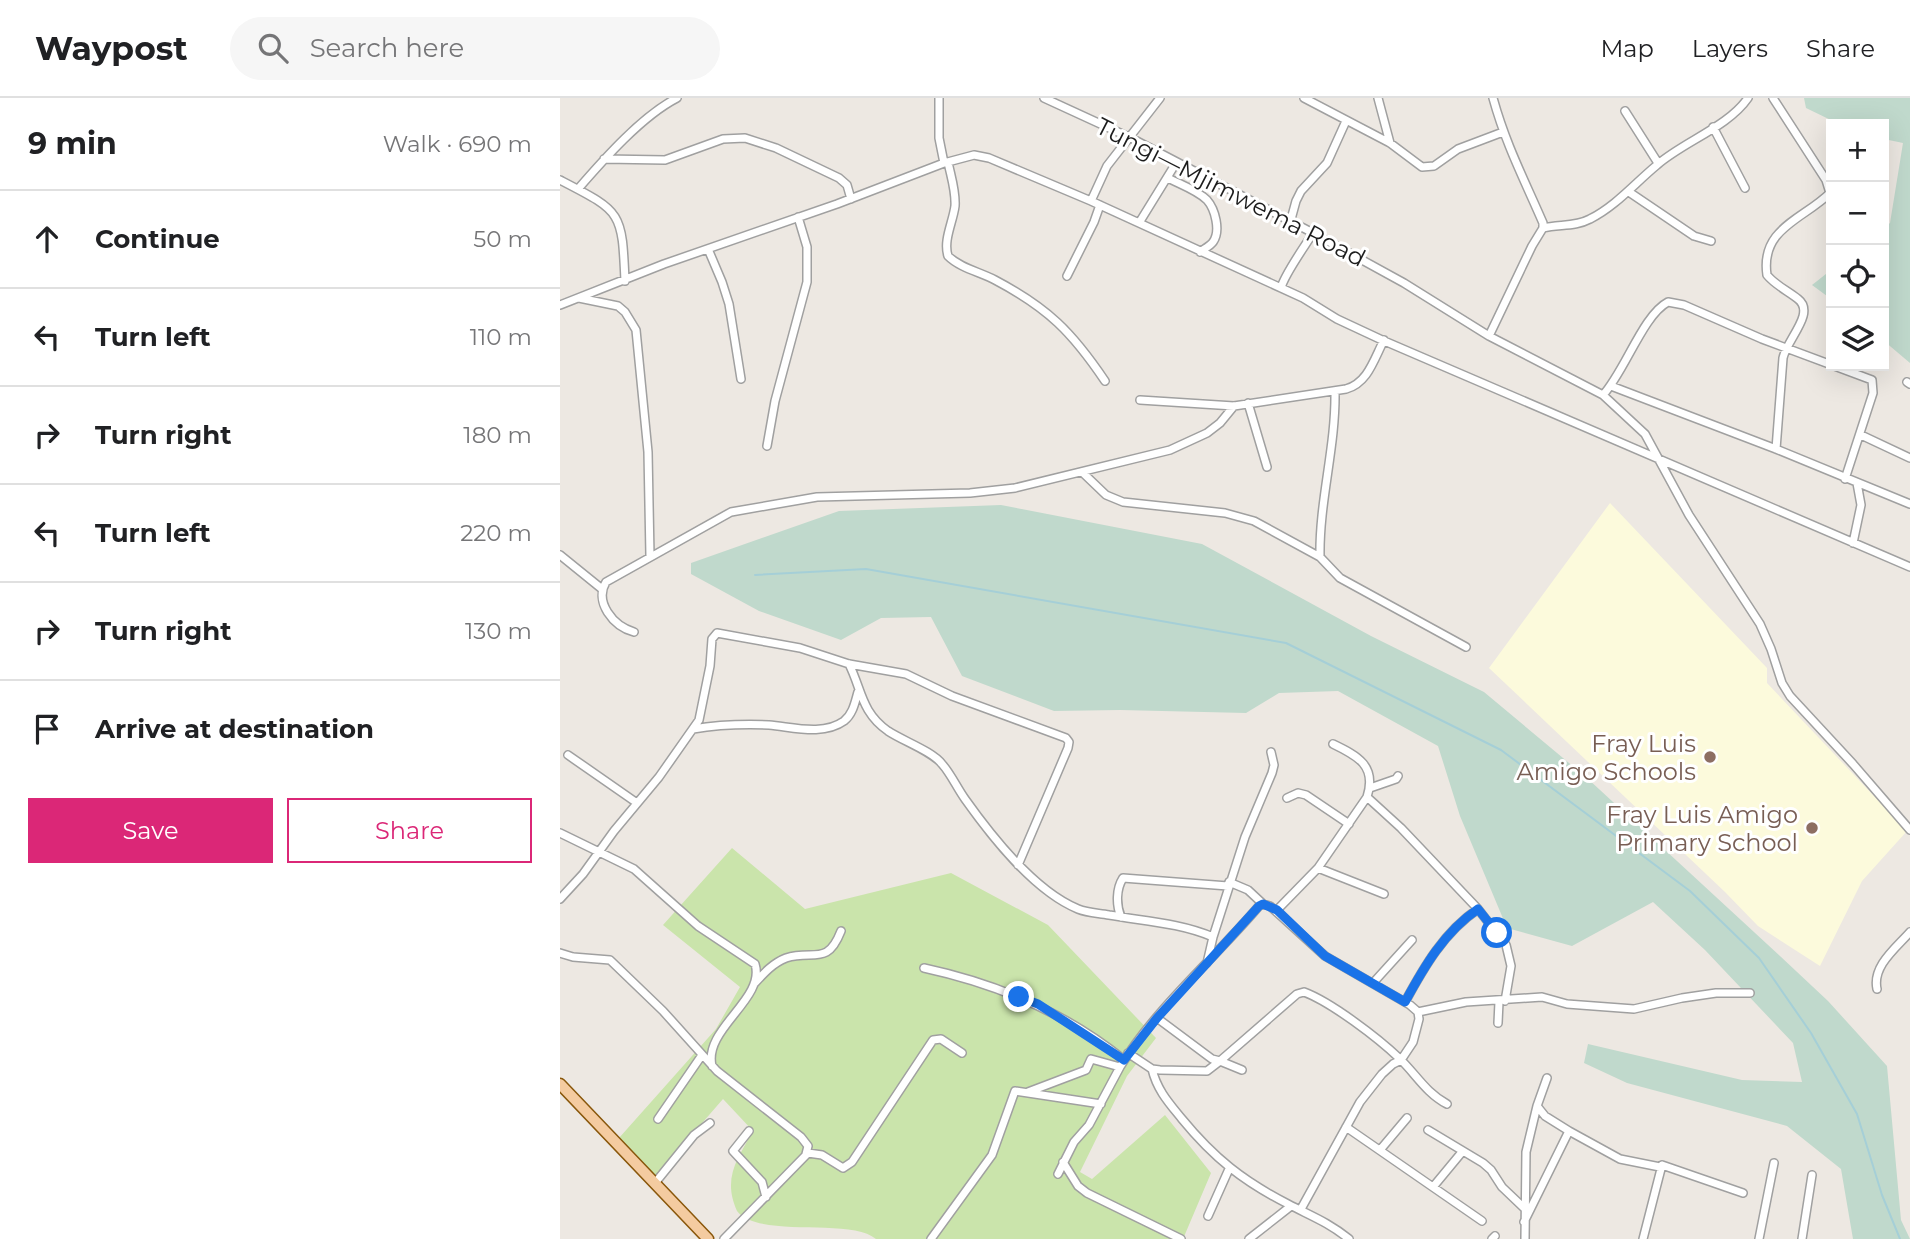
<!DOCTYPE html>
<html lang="en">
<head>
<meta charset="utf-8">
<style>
	:root { --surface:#fff; --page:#f6f6f6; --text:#202124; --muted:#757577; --line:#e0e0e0; --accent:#db2777 }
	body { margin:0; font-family:Montserrat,sans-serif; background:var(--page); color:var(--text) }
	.controls { position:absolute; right:21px; top:21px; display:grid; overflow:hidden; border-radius:0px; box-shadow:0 7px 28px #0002 }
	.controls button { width:63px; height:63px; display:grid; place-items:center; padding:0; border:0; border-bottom:2px solid var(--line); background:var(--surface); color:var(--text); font:35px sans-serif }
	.stop { position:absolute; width:21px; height:21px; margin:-16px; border:5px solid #1a73e8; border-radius:50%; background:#fff }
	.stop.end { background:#1a73e8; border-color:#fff; box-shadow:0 2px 7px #0008 }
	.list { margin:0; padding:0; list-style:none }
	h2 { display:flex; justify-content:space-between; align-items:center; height:91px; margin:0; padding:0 28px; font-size:30px }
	h2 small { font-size:23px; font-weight:400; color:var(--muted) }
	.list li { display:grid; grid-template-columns:46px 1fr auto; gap:21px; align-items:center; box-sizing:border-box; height:98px; padding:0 28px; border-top:2px solid var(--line) }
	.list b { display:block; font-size:26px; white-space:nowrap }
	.list em { font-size:23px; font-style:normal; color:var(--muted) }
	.actions { display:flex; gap:14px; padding:21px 28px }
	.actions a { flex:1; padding:16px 0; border:2px solid var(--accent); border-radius:0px; text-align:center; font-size:24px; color:var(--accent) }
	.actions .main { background:var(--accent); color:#fff }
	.icon { flex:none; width:38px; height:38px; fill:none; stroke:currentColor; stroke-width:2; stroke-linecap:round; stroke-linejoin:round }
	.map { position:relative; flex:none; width:1350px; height:1141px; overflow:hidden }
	header { display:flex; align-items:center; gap:42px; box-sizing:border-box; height:98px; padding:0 35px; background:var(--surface); border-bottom:2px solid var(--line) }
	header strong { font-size:33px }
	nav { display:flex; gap:38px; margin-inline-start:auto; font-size:24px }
	.search { width:490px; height:63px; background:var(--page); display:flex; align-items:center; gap:18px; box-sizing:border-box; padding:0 24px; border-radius:38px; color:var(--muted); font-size:26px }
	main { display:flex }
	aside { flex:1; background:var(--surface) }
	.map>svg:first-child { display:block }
	.education { fill:#fcfadc }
	.grass { fill:#cae4ab }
	.wetland { fill:#c0d9cc }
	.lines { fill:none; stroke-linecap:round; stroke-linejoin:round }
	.stream { stroke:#a5cfd7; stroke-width:2 }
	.minor-casing { stroke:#a0a0a0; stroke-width:10 }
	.major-casing { stroke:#89570b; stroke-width:13 }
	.minor { stroke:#fff; stroke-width:7 }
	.major { stroke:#f4cba0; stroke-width:10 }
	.route { stroke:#1a73e8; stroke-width:9 }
	.education-dot { fill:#8d6e63; stroke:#fff; stroke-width:2.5 }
	.labels { text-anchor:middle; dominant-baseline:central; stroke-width:6; stroke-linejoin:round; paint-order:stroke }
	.street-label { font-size:24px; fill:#1c1c1c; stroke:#fff }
	.education-label { font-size:24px; fill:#785e54; stroke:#fff; text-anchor:end }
</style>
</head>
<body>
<header>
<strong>Waypost</strong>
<div class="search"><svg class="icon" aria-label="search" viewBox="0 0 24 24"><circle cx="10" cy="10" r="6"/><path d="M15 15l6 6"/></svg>Search here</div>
<nav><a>Map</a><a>Layers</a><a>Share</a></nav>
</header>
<main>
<aside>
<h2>9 min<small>Walk · 690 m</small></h2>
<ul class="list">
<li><svg class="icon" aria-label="ahead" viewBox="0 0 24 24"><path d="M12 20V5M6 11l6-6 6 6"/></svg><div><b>Continue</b></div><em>50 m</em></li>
<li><svg class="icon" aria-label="left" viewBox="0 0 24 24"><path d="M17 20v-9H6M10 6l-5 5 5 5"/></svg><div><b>Turn left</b></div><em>110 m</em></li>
<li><svg class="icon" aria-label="right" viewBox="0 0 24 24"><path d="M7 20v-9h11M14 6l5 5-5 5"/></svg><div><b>Turn right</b></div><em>180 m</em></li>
<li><svg class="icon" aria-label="left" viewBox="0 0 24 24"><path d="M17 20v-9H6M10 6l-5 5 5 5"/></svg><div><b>Turn left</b></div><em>220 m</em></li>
<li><svg class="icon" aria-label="right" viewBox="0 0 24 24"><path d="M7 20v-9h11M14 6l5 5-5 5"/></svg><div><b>Turn right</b></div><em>130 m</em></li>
<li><svg class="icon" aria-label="arrive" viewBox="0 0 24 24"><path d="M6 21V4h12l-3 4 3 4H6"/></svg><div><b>Arrive at destination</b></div></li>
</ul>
<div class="actions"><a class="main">Save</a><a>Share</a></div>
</aside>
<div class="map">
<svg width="1350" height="1141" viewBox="0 0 1350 1141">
	<rect width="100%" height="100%" fill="#ede8e2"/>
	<path class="education" d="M 1050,405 L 1207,570 L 1207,585 L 1347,733 L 1302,783 L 1260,868 L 1198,828 L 1165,794 L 929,570 Z"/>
	<path class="grass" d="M 172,750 L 245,811 L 391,775 L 488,827 L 596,940 L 567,978 L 520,1074 L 532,1081 L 605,1017 L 651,1075 L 623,1141 L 316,1141 C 291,1119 198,1141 177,1113 C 162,1080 178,1060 193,1033 L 163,1001 L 96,1078 L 59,1040 L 156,931 L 180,889 L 103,827 Z"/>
	<path class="wetland" d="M 1244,0 L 1350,0 L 1350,265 L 1324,243 L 1324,130 L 1330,125 L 1343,45 L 1324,41 L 1324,26 L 1279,26 L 1246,10 Z
		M 1271,172 L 1271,201 L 1252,187 Z
		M 441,407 L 642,446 L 811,538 L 924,594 L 1027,680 L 1220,858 L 1268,903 L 1327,968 L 1341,1122 L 1350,1141 L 1293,1141 L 1281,1071 L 1227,1028 L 1067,985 L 1024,965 L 1028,946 L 1182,982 L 1242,984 L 1233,945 L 1145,852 L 1093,804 L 1012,848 L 947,830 L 900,718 L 878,648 L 778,593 L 719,595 L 686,615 L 560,612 L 494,613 L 402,578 L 371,519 L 321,520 L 281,542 L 199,513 L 131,476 L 131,465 L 279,413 Z"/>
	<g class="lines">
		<path class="stream" d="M 195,477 L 306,471 L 726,545 L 941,652 L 1130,793 L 1199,860 L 1251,935 L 1297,1016 L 1322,1097 L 1340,1141"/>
		<g class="minor-casing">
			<path id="minor" d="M 379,0 L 379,40 L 384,65
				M 484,0 L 571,40 L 753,135 L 844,185 L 929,238 L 1043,297 L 1085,336 L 1129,417 L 1200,526 L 1211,551 L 1222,585 L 1230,598 L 1293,666 L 1350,732
				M 744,0 L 830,45 L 862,69 L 874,68 L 898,51 L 943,34
				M 818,0 L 830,45
				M 933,0 C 946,47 964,81 983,125 L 983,130
				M 1213,0 L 1266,82 L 1270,95 C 1244,121 1200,130 1207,177 C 1215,187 1228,193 1238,201 C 1256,215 1227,241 1223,260 L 1216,351
				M 1065,13 L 1098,65
				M 1153,29 L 1185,90
				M 44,61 L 105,62 L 163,41 L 185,40 L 216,50 L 279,80 L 287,87 L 291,101
				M 388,64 C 391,79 396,93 395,108 C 393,124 383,142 388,158 C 400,170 420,174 435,182 C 488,210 512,234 545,283
				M 608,80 C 619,86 637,92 647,102 C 655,111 661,133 653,144 C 650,148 644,151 640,154
				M 0,82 C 62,114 62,113 65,183
				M 18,91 C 44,61 82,18 117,0
				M 1069,94 L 1134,138 L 1151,143
				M 531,103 L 547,68 L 600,0
				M 579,125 L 616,65
				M 730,125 L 736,103 L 741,93 L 767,65 L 786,23
				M 148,151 L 162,184 L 169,206 L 181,281
				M 507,178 L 534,124 L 540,107
				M 721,190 C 724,177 745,148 753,135
				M 19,200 L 58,208 L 65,214 L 76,232 L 88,354 L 90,458
				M 0,207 L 104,166 L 277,106 L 384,65 L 414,57 L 429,60 L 531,103 L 743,200 L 777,221 L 822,242 L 1350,469
				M 929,238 L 972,148 L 983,130 C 999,126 1015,129 1030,121 C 1056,108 1075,85 1097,67 C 1123,44 1168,29 1188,0
				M 1347,284 L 1350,286
				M 1051,288 L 1216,351 L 1350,406
				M 1043,297 C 1065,273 1083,217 1108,204 L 1124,207 L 1202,241 L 1312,282 L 1313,295 L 1285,381
				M 580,302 L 674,308 L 786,291 C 808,285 814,261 824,242
				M 688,305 L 707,369
				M 1301,337 L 1350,360
				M 207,348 L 215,303 L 247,184 L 247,149 L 238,119
				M 522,374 L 546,397 L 563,404 L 665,415 L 694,423 L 760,459 L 780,480 L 906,549
				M 1293,445 L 1301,407 L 1297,385
				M 0,457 L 42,491
				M 760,459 C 759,403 776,349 775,293
				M 74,534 C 53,528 34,504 46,484 L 171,414 L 257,399 L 410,395 L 455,390 L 610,352 L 647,335 L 660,325 L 674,308
				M 289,566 C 302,592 301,614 328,633 C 343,643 372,653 382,666 C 391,676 397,690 405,701 C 432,739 474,793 518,811 C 528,815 539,815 549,817 C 583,823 621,825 653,839 L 647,865
				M 133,631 C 157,627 185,626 209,627 C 233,629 263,638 284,623 C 293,616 295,604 298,594
				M 8,657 L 77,705
				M 810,690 L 836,681 L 838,678
				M 807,699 L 841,730 L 918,811 L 946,847 L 951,868 L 945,903
				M 727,700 L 738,695 L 746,697 L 789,726
				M 0,735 L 74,771 L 138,828 L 195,866 C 206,901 143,931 152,968
				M 758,770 L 807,699 C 817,668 798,658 773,646
				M 669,784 L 688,792 L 703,806
				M 0,801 L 23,776 L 54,733 L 99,679 L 139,622 L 150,568 L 152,541 L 157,535 L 240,550 L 289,566 L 346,576 L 392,598 L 506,640 L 509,644 L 508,650 L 458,767
				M 717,812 L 758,770 L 824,796
				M 561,819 C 556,807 556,791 563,780 L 668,788
				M 653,839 L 685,739 L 712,675 L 714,667 L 711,654
				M 0,855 L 13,859 L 50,862 L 103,913 L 157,973 L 241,1039 L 248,1048 L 246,1056
				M 364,870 C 438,886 505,914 564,962
				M 195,885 C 204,875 213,865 226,860 C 253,851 267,869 281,833
				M 813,885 L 852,842
				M 1317,891 C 1312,868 1336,850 1350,834
				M 845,904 C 864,869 884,834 918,811
				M 858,914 L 906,904 L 982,899 L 1007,906 L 1074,911 L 1122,900 L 1156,895 L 1190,895
				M 597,920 L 652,961 L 660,963 L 737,896 L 744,894 C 771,904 818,940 839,960 C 856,976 866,995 887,1006
				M 938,925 L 939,904
				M 568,955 L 592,971 L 600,972 L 647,973 L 660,963 L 682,972
				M 592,971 C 597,992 609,1005 622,1021 C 654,1060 683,1083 728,1106 C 751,1118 768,1124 789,1141
				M 987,980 L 977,1008 L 985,1018 L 1009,1033
				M 468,994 L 526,972 L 531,961 L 560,969 C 596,910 654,861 699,808 L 703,806 L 710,808 L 765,858 L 850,907 L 858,914 L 859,921 L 853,944 L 841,962 L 833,966 L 822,976 L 800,1004 L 741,1111
				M 98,1021 L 142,957
				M 786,1029 L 922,1123
				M 868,1032 L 923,1065 L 931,1072 L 942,1089 L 965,1111
				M 189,1033 L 173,1053 L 202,1084 L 206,1099
				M 820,1052 L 847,1020
				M 503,1064 L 518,1088 L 527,1095 L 621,1141
				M 498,1076 L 514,1044 L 529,1027 L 560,969
				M 95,1085 L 134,1037 L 150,1025
				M 873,1089 L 902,1054
				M 648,1118 L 669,1071
				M 964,1124 L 1009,1033 L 1060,1061 L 1100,1069
				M 164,1141 L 248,1055 L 262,1057 L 283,1070 L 292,1064 L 373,942 L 381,941 L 402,955
				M 371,1141 L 432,1057 L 455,993 L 541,1006
				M 689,1141 L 731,1108
				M 932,1141 L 935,1138
				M 965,1141 L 966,1054 L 977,1008
				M 1083,1141 L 1102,1067 L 1183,1095
				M 1199,1141 L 1214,1065
				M 1242,1141 L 1252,1077"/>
		</g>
		<g class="major-casing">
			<path id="major" d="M 0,986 L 148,1141"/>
		</g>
		<use href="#minor" class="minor"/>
		<use href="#major" class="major"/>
	</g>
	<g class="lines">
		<path class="route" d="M 459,899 L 478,906 L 564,962 L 597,920 L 699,808 L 703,806 L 717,812 L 765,858 L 845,904 C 864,869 884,834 918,811 L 937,835"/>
	</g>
	<g class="education-dot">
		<circle cx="1150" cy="659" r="7"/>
		<circle cx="1252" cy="730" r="7"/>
	</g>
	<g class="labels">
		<g class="street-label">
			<text transform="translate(671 94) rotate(27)">Tungi—Mjimwema Road</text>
		</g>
		<g class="education-label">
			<text x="1136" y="645">Fray Luis<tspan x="1136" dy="28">Amigo Schools</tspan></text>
			<text x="1238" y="716">Fray Luis Amigo<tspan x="1238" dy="28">Primary School</tspan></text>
		</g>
	</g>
</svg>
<div class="controls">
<button>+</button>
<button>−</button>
<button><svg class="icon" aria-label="locate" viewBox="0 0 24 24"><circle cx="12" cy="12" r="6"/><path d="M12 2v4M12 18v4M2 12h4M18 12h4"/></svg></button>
<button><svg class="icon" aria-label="layers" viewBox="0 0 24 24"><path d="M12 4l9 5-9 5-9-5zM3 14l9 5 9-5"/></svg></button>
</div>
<div class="stop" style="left:937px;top:835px"></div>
<div class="stop end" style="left:459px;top:899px"></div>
</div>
</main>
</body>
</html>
